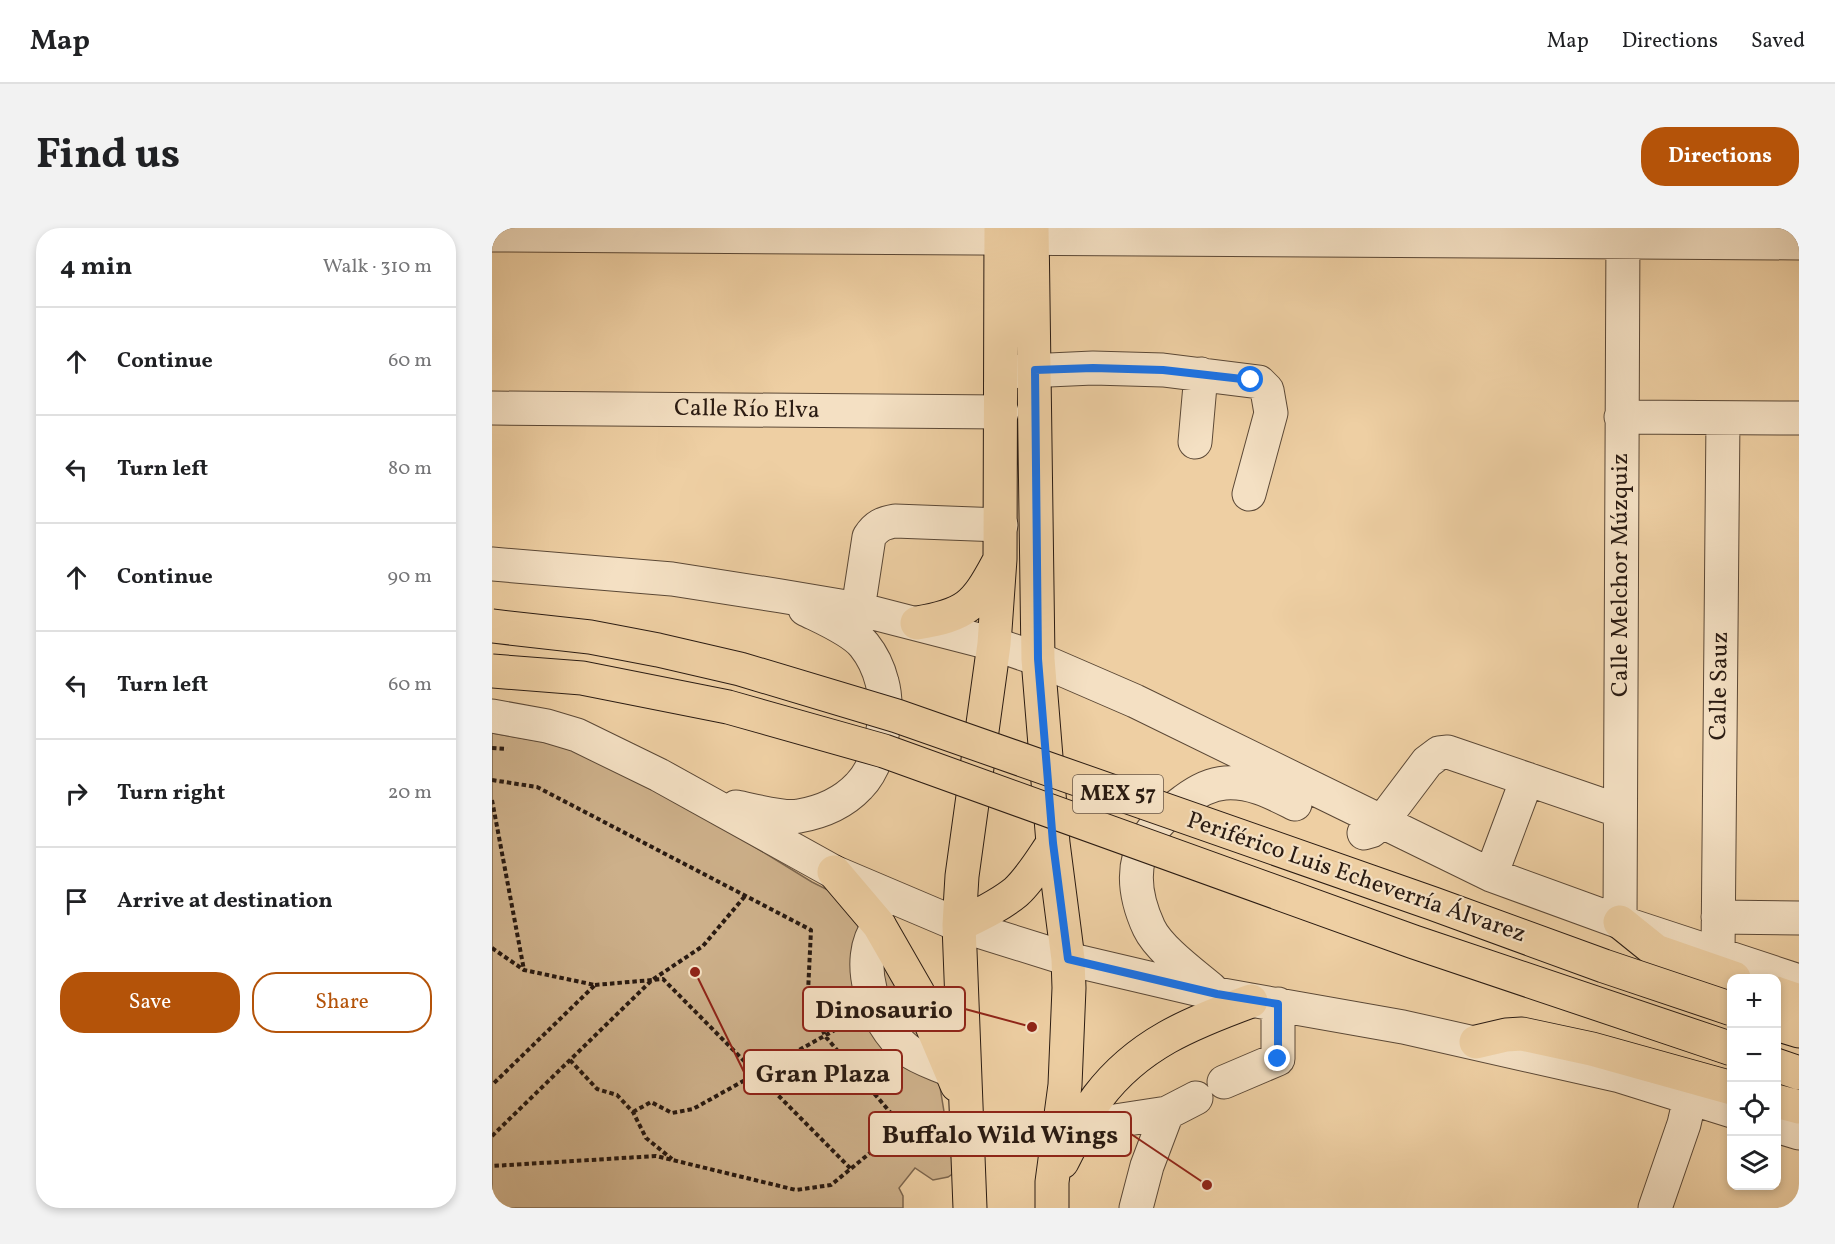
<!DOCTYPE html>
<html lang="en">
<head>
<meta charset="utf-8">
<style>
	:root { --surface:#fff; --page:#f2f2f2; --text:#202124; --muted:#757577; --line:#e0e0e0; --accent:#b45309 }
	body { margin:0; font-family:Vollkorn,serif; background:var(--page); color:var(--text) }
	.controls { position:absolute; right:18px; bottom:18px; display:grid; overflow:hidden; border-radius:12px; box-shadow:0 3px 9px #0003 }
	.controls button { width:54px; height:54px; display:grid; place-items:center; padding:0; border:0; border-bottom:2px solid var(--line); background:var(--surface); color:var(--text); font:30px sans-serif }
	.stop { position:absolute; width:18px; height:18px; margin:-14px; border:4px solid #1a73e8; border-radius:50%; background:#fff }
	.stop.end { background:#1a73e8; border-color:#fff; box-shadow:0 2px 6px #0008 }
	.list { margin:0; padding:0; list-style:none }
	h2 { display:flex; justify-content:space-between; align-items:center; height:78px; margin:0; padding:0 24px; font-size:26px }
	h2 small { font-size:20px; font-weight:400; color:var(--muted) }
	.list li { display:grid; grid-template-columns:39px 1fr auto; gap:18px; align-items:center; box-sizing:border-box; height:108px; padding:0 24px; border-top:2px solid var(--line) }
	.list b { display:block; font-size:22px; white-space:nowrap }
	.list em { font-size:20px; font-style:normal; color:var(--muted) }
	.actions { display:flex; gap:12px; padding:18px 24px }
	.actions a { flex:1; padding:14px 0; border:2px solid var(--accent); border-radius:24px; text-align:center; font-size:21px; color:var(--accent) }
	.actions .main { background:var(--accent); color:#fff }
	.icon { flex:none; width:33px; height:33px; fill:none; stroke:currentColor; stroke-width:2; stroke-linecap:round; stroke-linejoin:round }
	.map { position:relative; flex:none; width:1307px; height:980px; overflow:hidden; border-radius:24px }
	header { display:flex; align-items:center; gap:36px; box-sizing:border-box; height:84px; padding:0 30px; background:var(--surface); border-bottom:2px solid var(--line) }
	header strong { font-size:28px }
	nav { display:flex; gap:33px; margin-inline-start:auto; font-size:21px }
	.intro { display:flex; align-items:center; justify-content:space-between; box-sizing:border-box; height:144px; padding:0 36px }
	h1 { margin:0; font-size:42px }
	.button { padding:15px 27px; border-radius:24px; background:var(--accent); color:#fff; font-size:21px; font-weight:700 }
	main { display:flex; gap:36px; padding:0 36px }
	aside { flex:1; background:var(--surface); border-radius:24px; box-shadow:0 3px 9px #0003 }
	.map>svg:first-child { display:block }
	.green { fill:#cdb08a; stroke:#7c664e; stroke-width:1.5 }
	.lines { fill:none; stroke-linecap:round; stroke-linejoin:round }
	.minor-casing { stroke:#5b4836; stroke-width:35 }
	.major-casing { stroke:#2a1b12; stroke-width:35 }
	.highway-casing { stroke:#2a1b12; stroke-width:35 }
	.path { stroke:#2a1b12; stroke-width:4; stroke-dasharray:4.5 3; stroke-linecap:butt }
	.minor { stroke:#f4e0c3; stroke-width:33 }
	.major { stroke:#eecfa3; stroke-width:33 }
	.highway { stroke:#eecfa3; stroke-width:33 }
	.highway-bridge-casing { stroke:#2a1b12; stroke-width:35; stroke-linecap:butt }
	.highway-bridge { stroke:#eecfa3; stroke-width:33 }
	.route { stroke:#1a73e8; stroke-width:8 }
	.labels { text-anchor:middle; dominant-baseline:central; stroke-width:4.5; stroke-linejoin:round; paint-order:stroke }
	.shield { fill:#f4e0c3; stroke:#675647; stroke-width:1.5 }
	.shield-label { font-size:22px; font-weight:bold; fill:#2a1b12 }
	.street-label { font-size:24px; fill:#2a1b12; stroke:#f4e0c3 }
	.leader { fill:none; stroke:#8f2418; stroke-width:2 }
	.callout-dot { fill:#8f2418; stroke:#f4e0c3; stroke-width:2 }
	.callout { fill:#f4e0c3; stroke:#8f2418; stroke-width:2 }
	.callout-label { font-size:26px; text-anchor:middle; font-weight:bold; fill:#2a1b12 }
</style>
</head>
<body>
<header>
<strong>Map</strong>
<nav><a>Map</a><a>Directions</a><a>Saved</a></nav>
</header>
<div class="intro"><h1>Find us</h1><a class="button">Directions</a></div>
<main>
<aside>
<h2>4 min<small>Walk · 310 m</small></h2>
<ul class="list">
<li><svg class="icon" aria-label="ahead" viewBox="0 0 24 24"><path d="M12 20V5M6 11l6-6 6 6"/></svg><div><b>Continue</b></div><em>60 m</em></li>
<li><svg class="icon" aria-label="left" viewBox="0 0 24 24"><path d="M17 20v-9H6M10 6l-5 5 5 5"/></svg><div><b>Turn left</b></div><em>80 m</em></li>
<li><svg class="icon" aria-label="ahead" viewBox="0 0 24 24"><path d="M12 20V5M6 11l6-6 6 6"/></svg><div><b>Continue</b></div><em>90 m</em></li>
<li><svg class="icon" aria-label="left" viewBox="0 0 24 24"><path d="M17 20v-9H6M10 6l-5 5 5 5"/></svg><div><b>Turn left</b></div><em>60 m</em></li>
<li><svg class="icon" aria-label="right" viewBox="0 0 24 24"><path d="M7 20v-9h11M14 6l5 5-5 5"/></svg><div><b>Turn right</b></div><em>20 m</em></li>
<li><svg class="icon" aria-label="arrive" viewBox="0 0 24 24"><path d="M6 21V4h12l-3 4 3 4H6"/></svg><div><b>Arrive at destination</b></div></li>
</ul>
<div class="actions"><a class="main">Save</a><a>Share</a></div>
</aside>
<div class="map">
<svg width="1307" height="980" viewBox="0 0 1307 980">
	<rect width="100%" height="100%" fill="#eecfa3"/>
	<filter id="stains"><feTurbulence type="fractalNoise" baseFrequency=".00333" numOctaves="4"/><feColorMatrix values="0 0 0 0 .2 0 0 0 0 .09 0 0 0 0 .02 0 0 0 .5 -.17"/></filter>
	<radialGradient id="worn" r=".72"><stop offset=".6" stop-color="#630" stop-opacity="0"/><stop offset="1" stop-color="#630" stop-opacity=".3"/></radialGradient>
	<path class="green" d="M 0,505 L 52,514 L 102,529 L 202,582 L 320,654 L 342,665 L 392,717 L 447,853 L 462,945 L 456,949 L 441,952 L 423,940 L 407,960 L 411,968 L 411,980 L 0,980 Z"/>
	<g class="lines">
		<g class="minor-casing">
			<path id="minor" d="M 0,7 L 1307,15
				M 514,144 L 601,140 L 671,142 L 767,154 L 775,162 L 779,185 L 757,266
				M 0,180 L 510,184
				M 1129,189 L 1307,190
				M 703,214 L 709,146
				M 0,336 L 180,351 L 289,368 L 366,381 L 502,416 L 546,431 L 643,473 L 999,647 L 1128,694 L 1307,753
				M 366,381 L 377,309 C 384,298 391,295 403,293 L 509,297
				M 0,488 L 55,498 L 85,507 L 167,547 L 342,644 L 467,697 L 576,731 L 725,766 L 911,799 L 1128,848 L 1240,883
				M 244,579 C 260,582 292,591 307,588 C 330,584 351,575 367,558 C 389,536 398,483 390,454 C 387,442 380,427 372,417 C 360,402 331,390 313,381
				M 872,605 L 879,603 L 889,595 L 935,534 L 947,525 L 956,524 L 1128,583
				M 999,647 L 1035,551
				M 1226,689 L 1307,690
				M 1128,694 L 1131,0
				M 387,697 C 360,732 382,795 414,821 C 427,831 445,836 460,843
				M 1226,726 L 1231,190
				M 719,761 C 700,745 667,721 657,700 C 632,646 644,606 692,573 C 704,564 718,556 733,555 C 759,553 781,565 803,576
				M 732,854 L 786,831 L 786,776
				M 590,898 L 675,885 L 704,870
				M 1284,898 L 1307,905
				M 644,980 L 655,938 L 675,885
				M 1163,980 L 1192,896 L 1198,870"/>
		</g>
		<g class="major-casing">
			<path id="major" d="M 540,0 L 546,431 L 561,615 L 576,731 L 577,760 L 573,857 L 560,954 L 560,980
				M 425,395 C 474,387 483,378 506,335
				M 342,644 L 387,697 L 426,765 L 465,857
				M 467,697 C 487,687 507,678 524,664 C 539,650 550,631 561,615
				M 570,934 C 581,913 592,888 606,869 C 646,816 699,795 759,773
				M 478,980 L 467,697 L 470,648 L 502,416 L 508,331 L 509,0"/>
		</g>
		<g class="highway-casing">
			<path id="highway" d="M 1128,694 L 1164,723 L 1242,750
				M 1284,765 L 1307,773
				M 1284,796 L 1307,803
				M 984,814 L 1014,807 L 1030,806 L 1100,821 L 1240,860
				M 1284,837 L 1307,845
				M 1284,873 L 1307,879"/>
		</g>
		<path class="path" d="M 0,520 L 15,521
			M 0,552 L 45,559 L 319,702 L 316,764 L 333,808 L 398,884 L 384,920 L 339,957 L 304,962 L 164,928 L 0,938
			M 0,572 L 32,742
			M 0,720 L 32,742 L 103,757 L 0,857
			M 103,757 L 171,751 L 359,941
			M 78,832 L 105,861 L 125,867 L 141,884 L 154,910 L 180,931
			M 141,884 L 159,874 L 180,885 L 201,881 L 361,792
			M 0,908 L 160,752 L 211,718 L 253,668"/>
		<use href="#minor" class="minor"/>
		<use href="#major" class="major"/>
		<use href="#highway" class="highway"/>
		<g class="highway-bridge-casing">
			<path id="highway-bridge" d="M 0,398 L 98,409 L 166,422 L 248,441 L 405,488 L 942,676 L 1112,738 L 1240,781
				M 0,443 L 90,450 L 236,479 L 392,523 L 922,714 L 1240,821"/>
		</g>
		<use href="#highway-bridge" class="highway-bridge"/>
	</g>
	<g class="lines">
		<path class="route" d="M 759,152 L 671,142 L 601,140 L 543,142 L 546,431 L 561,615 L 576,731 L 725,766 L 786,776 L 786,831"/>
	</g>
	<g class="labels">
		<rect class="shield" x="581" y="547" width="90" height="38" rx="4.5"/>
		<g class="shield-label">
			<text x="626" y="566">MEX 57</text>
		</g>
		<g class="street-label">
			<text transform="translate(255 182) rotate(1)">Calle Río Elva</text>
			<text transform="translate(1129 347) rotate(-90)">Calle Melchor Múzquiz</text>
			<text transform="translate(1228 458) rotate(-89)">Calle Sauz</text>
			<text transform="translate(864 650) rotate(19)">Periférico Luis Echeverría Álvarez</text>
		</g>
	</g>
	<path class="leader" d="M540 799L473 781M203 744L252 844M715 957L639 906"/>
	<g class="callout-dot">
		<circle cx="540" cy="799" r="6"/>
		<circle cx="203" cy="744" r="6"/>
		<circle cx="715" cy="957" r="6"/>
	</g>
	<g class="callout">
		<rect x="311" y="759" width="162" height="44" rx="6"/>
		<rect x="252" y="822" width="158" height="44" rx="6"/>
		<rect x="377" y="884" width="262" height="44" rx="6"/>
	</g>
	<g class="callout-label">
		<text x="392" y="790">Dinosaurio</text>
		<text x="331" y="854">Gran Plaza</text>
		<text x="508" y="915">Buffalo Wild Wings</text>
	</g>
	<rect width="100%" height="100%" filter="url(#stains)"/>
	<rect width="100%" height="100%" fill="url(#worn)"/>
</svg>
<div class="controls">
<button>+</button>
<button>−</button>
<button><svg class="icon" aria-label="locate" viewBox="0 0 24 24"><circle cx="12" cy="12" r="6"/><path d="M12 2v4M12 18v4M2 12h4M18 12h4"/></svg></button>
<button><svg class="icon" aria-label="layers" viewBox="0 0 24 24"><path d="M12 4l9 5-9 5-9-5zM3 14l9 5 9-5"/></svg></button>
</div>
<div class="stop" style="left:759px;top:152px"></div>
<div class="stop end" style="left:786px;top:831px"></div>
</div>
</main>
</body>
</html>
